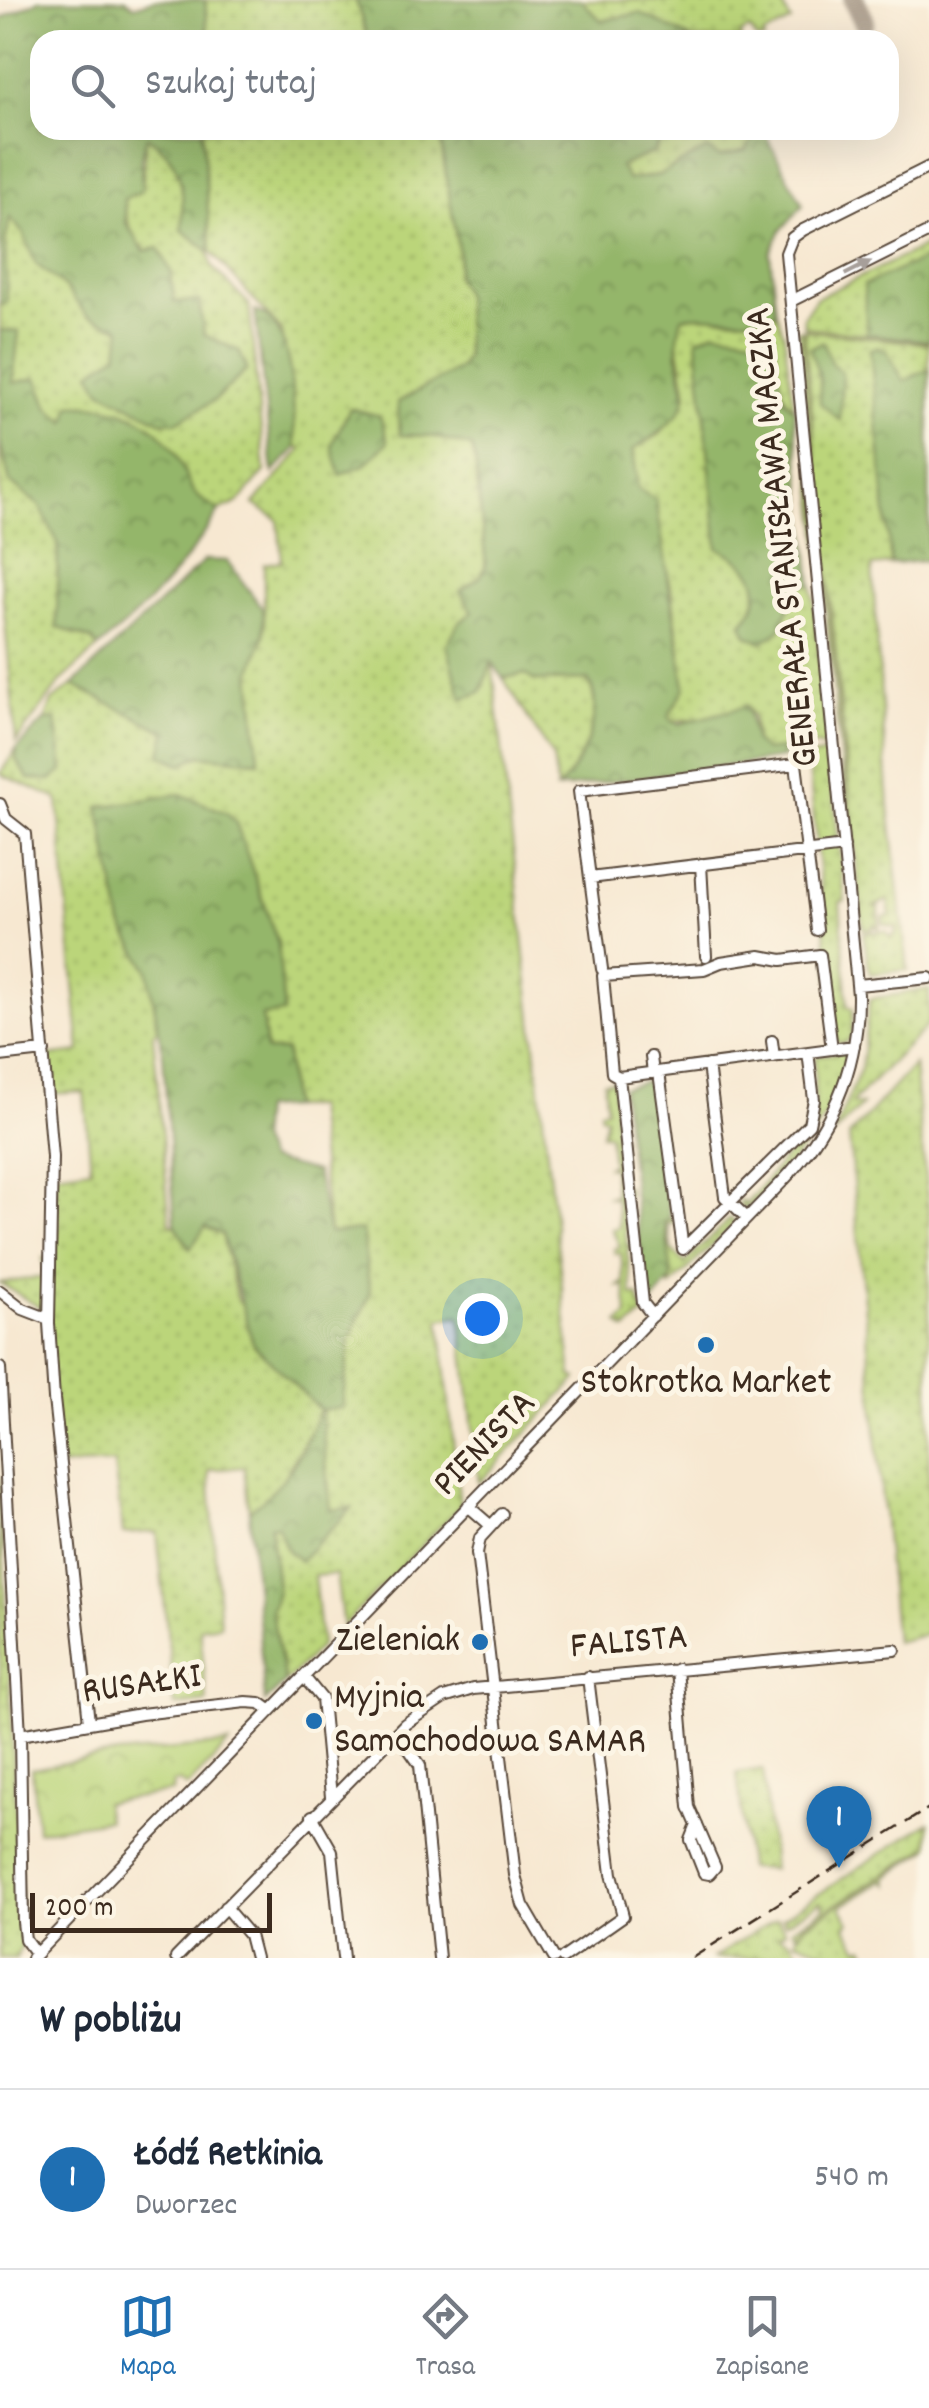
<!DOCTYPE html>
<html lang="pl">
<head>
<meta charset="utf-8">
<style>
	:root { --surface:#fff; --page:#f6f6f7; --text:#1f2937; --muted:#747a83; --line:#e0e1e3; --accent:#1f6fb2 }
	body { margin:0; font-family:Dekko,sans-serif; background:var(--page); color:var(--text) }
	.scale { position:absolute; left:30px; bottom:25px; width:242px; box-sizing:border-box; padding-left:10px; border:5px solid #3b2a1e; border-top:0; font-size:28px; line-height:35px; white-space:nowrap; color:#3b2a1e; -webkit-text-stroke:8px #fcf5e5; paint-order:stroke }
	.you { position:absolute; left:482px; top:1318px; width:35px; height:35px; margin:-25px; border:8px solid #fff; border-radius:50%; background:#1a73e8; box-shadow:0 0 0 15px #1a73e833 }
	.badge { display:grid; place-items:center; width:65px; height:65px; border-radius:50%; background:var(--accent); color:#fff; font-size:32px; font-weight:700 }
	.pin { position:absolute; translate:-50% -82px; filter:drop-shadow(0 2px 5px #0008) }
	.pin::after { content:''; position:absolute; top:52px; width:35px; height:30px; background:inherit; clip-path:polygon(0 0,100% 0,50% 100%) }
	.list { margin:0; padding:0; list-style:none }
	h2 { display:flex; justify-content:space-between; align-items:center; height:130px; margin:0; padding:0 40px; font-size:42px }
	h2 small { font-size:32px; font-weight:400; color:var(--muted) }
	.list li { display:grid; grid-template-columns:65px 1fr auto; gap:30px; align-items:center; box-sizing:border-box; height:180px; padding:0 40px; border-top:2px solid var(--line) }
	.list b { display:block; font-size:38px; white-space:nowrap }
	.list p { margin:0; font-size:32px; white-space:nowrap; color:var(--muted) }
	.list em { font-size:32px; font-style:normal; color:var(--muted) }
	.icon { flex:none; width:55px; height:55px; fill:none; stroke:currentColor; stroke-width:2; stroke-linecap:round; stroke-linejoin:round }
	.map { position:relative; flex:none; width:929px; height:1958px; overflow:hidden }
	.search { position:absolute; background:var(--surface); box-shadow:0 10px 40px #0002; left:30px; right:30px; top:30px; height:110px; display:flex; align-items:center; gap:25px; box-sizing:border-box; padding:0 35px; border-radius:30px; color:var(--muted); font-size:38px }
	.sheet { height:310px; background:var(--surface) }
	nav { display:flex; justify-content:space-around; align-items:center; box-sizing:border-box; height:140px; border-top:2px solid var(--line); background:var(--surface); font-size:28px; color:var(--muted) }
	nav a { display:grid; justify-items:center; gap:5px }
	nav .on { color:var(--accent) }
	.map>svg:first-child { display:block }
	.grass { fill:url(#grass-dots); stroke:#7b804c; stroke-width:2.5; fill-rule:evenodd }
	.forest { fill:url(#forest-crowns); stroke:#687044; stroke-width:2.5 }
	.park { fill:url(#park-crowns); stroke:#7b804c; stroke-width:2.5 }
	.lines { fill:none; stroke-linecap:round; stroke-linejoin:round }
	.taxiway { stroke:#998978; stroke-width:22 }
	.minor-casing { stroke:#574639; stroke-width:14 }
	.minor { stroke:#fff; stroke-width:10 }
	.rail { stroke:#3b2a1e; stroke-width:2.5; stroke-dasharray:15 8; stroke-linecap:butt }
	.oneway { fill:#a79f9a }
	.poi-dot { fill:#1f6fb2; stroke:#fcf5e5; stroke-width:4 }
	.labels { text-anchor:middle; dominant-baseline:central; stroke-width:10; stroke-linejoin:round; paint-order:stroke }
	.street-label { font-size:38px; fill:#3b2a1e; stroke:#fcf5e5 }
	.poi-label { font-size:38px; fill:#3b2a1e; stroke:#fcf5e5 }
</style>
</head>
<body>
<div class="map">
<svg width="929" height="1958" viewBox="0 0 929 1958">
	<defs>
		<pattern id="grass-dots" width="8" height="8" patternUnits="userSpaceOnUse" patternTransform="scale(2.5)"><rect width="8" height="8" fill="#bbd57a"/><path d="M2 2h.1M6 6h.1" fill="none" stroke="#a2b769" stroke-width="1.8" stroke-linecap="round"/></pattern>
		<pattern id="forest-crowns" width="20" height="18" patternUnits="userSpaceOnUse" patternTransform="scale(2.5)"><rect width="20" height="18" fill="#94b66a"/><path d="M2 6a3 3 0 1 1 6 0M12 15a3 3 0 1 1 6 0" fill="none" stroke="#7a9457"/></pattern>
		<pattern id="park-crowns" width="20" height="18" patternUnits="userSpaceOnUse" patternTransform="scale(2.5)"><rect width="20" height="18" fill="#bbd57a"/><path d="M2 6a3 3 0 1 1 6 0M12 15a3 3 0 1 1 6 0" fill="none" stroke="#a2b769"/></pattern>
	</defs>
	<rect width="100%" height="100%" fill="#fcf5e5"/>
	<filter id="ink" filterUnits="userSpaceOnUse"><feTurbulence type="fractalNoise" baseFrequency=".01" numOctaves="2"/><feDisplacementMap in="SourceGraphic" scale="20" xChannelSelector="R" yChannelSelector="G"/><feConvolveMatrix kernelMatrix="1 2 1 2 8 2 1 2 1" color-interpolation-filters="sRGB"/></filter>
	<filter id="wash" filterUnits="userSpaceOnUse"><feTurbulence type="fractalNoise" baseFrequency=".0048" numOctaves="4" result="noise"/><feDisplacementMap in="SourceGraphic" scale="40" xChannelSelector="R" yChannelSelector="G"/><feGaussianBlur stdDeviation="2.25" result="paint"/><feColorMatrix in="noise" values="0 0 0 0 0 0 0 0 0 0 0 0 0 0 0 0 0 1.4 0 .05"/><feComposite in="paint" operator="in"/></filter>
	<g filter="url(#wash)">
		<rect width="100%" height="100%" fill="#f7e8d1"/>
		<path class="grass" d="M 205,0 L 356,0 L 368,40 L 208,40 Z
			M 581,0 L 779,0 L 791,21 L 763,36 L 764,40 L 757,40 L 750,29 L 740,34 L 741,40 L 693,40 L 640,13 L 601,21 Z
			M 202,130 L 439,130 L 459,255 L 456,278 L 464,293 L 466,356 L 460,368 L 399,402 L 401,435 L 431,436 L 472,447 L 475,459 L 486,565 L 480,577 L 461,591 L 473,612 L 458,624 L 492,661 L 572,1376 L 577,1379 L 479,1483 L 460,1316 L 440,1319 L 460,1506 L 343,1626 L 336,1574 L 314,1576 L 321,1645 L 285,1683 L 271,1611 L 277,1590 L 270,1526 L 277,1525 L 288,1551 L 323,1535 L 351,1509 L 331,1511 L 321,1412 L 276,1492 L 249,1511 L 244,1467 L 209,1470 L 220,1625 L 200,1628 L 207,1702 L 175,1706 L 157,1532 L 123,1534 L 114,1463 L 59,1466 L 46,1307 L 42,1309 L 0,1283 L 44,1277 L 43,1258 L 52,1258 L 59,1227 L 55,1173 L 91,1168 L 84,1092 L 49,1094 L 47,1056 L 80,1052 L 58,799 L 0,774 L 17,748 L 16,760 L 63,771 L 56,720 L 45,720 L 52,701 L 73,685 L 167,732 L 161,755 L 181,764 L 200,755 L 259,761 L 251,673 L 264,635 L 264,564 L 282,561 L 278,520 L 254,504 L 302,449 L 296,448 L 281,330 L 211,252 ZM 148,970 L 284,1012 L 262,1016 L 266,1051 L 286,1051 L 291,1107 L 315,1107 L 329,1234 L 362,1231 L 370,1294 L 350,1338 L 342,1408 L 237,1300 L 222,1234 L 205,1226 L 190,1248 L 175,1224 L 170,1225 L 153,1034 L 159,1029 Z
			M 668,130 L 758,130 L 747,150 L 719,157 L 698,154 L 659,175 L 628,180 L 619,166 L 654,152 Z
			M 146,136 C 185,159 184,191 182,230 L 208,250 L 212,267 L 249,304 L 265,471 L 239,502 L 219,511 L 192,495 L 176,454 L 67,422 L 49,408 L 37,379 L 12,383 L 19,332 L 0,330 L 0,305 L 7,302 L 5,243 L 10,217 L 23,233 L 36,264 L 64,286 L 87,316 L 121,328 L 119,354 L 101,390 L 160,421 L 215,400 L 247,370 L 238,351 L 204,335 L 199,301 L 174,302 L 171,272 C 142,250 126,236 124,198 L 142,190 Z
			M 929,244 L 929,342 L 804,327 L 803,317 L 816,298 Z
			M 776,312 L 784,334 L 794,409 C 778,391 776,371 776,347 L 698,339 L 711,478 L 726,552 C 758,567 768,596 742,623 L 780,630 L 799,584 L 812,585 L 828,742 L 823,747 L 790,740 L 788,749 L 765,751 L 755,743 L 753,717 L 747,706 L 710,718 L 671,721 L 669,715 L 685,688 L 672,593 L 663,550 L 638,489 L 633,450 L 660,434 L 687,396 L 677,337 L 681,317 C 714,312 744,326 776,312 Z
			M 798,330 L 802,330 L 852,843 L 849,843 Z
			M 804,330 L 929,344 L 929,560 L 872,566 L 889,806 L 908,970 L 870,974 L 863,933 L 886,931 L 891,938 L 898,928 L 883,924 L 883,917 L 890,916 L 888,900 L 873,907 L 879,906 L 879,929 L 874,924 L 872,929 L 863,929 Z
			M 0,442 L 10,482 L 40,506 L 58,543 L 57,627 L 93,641 L 98,648 L 62,680 L 16,742 L 0,564 Z
			M 524,674 L 535,681 L 587,680 C 607,710 581,766 557,789 L 553,758 L 503,678 Z
			M 829,752 L 845,901 L 840,902 L 848,1007 L 853,1008 L 851,1038 L 844,1043 L 836,1042 L 808,757 Z
			M 929,989 L 929,1024 L 852,1103 L 862,1105 L 833,1135 L 861,1068 L 870,999 Z
			M 844,1051 C 859,1093 775,1184 747,1209 L 740,1207 L 740,1200 L 746,1204 L 814,1123 L 815,1057 Z
			M 914,1065 L 929,1217 L 929,1634 L 895,1642 L 849,1136 Z
			M 614,1081 L 615,1136 L 622,1139 L 616,1140 L 621,1187 L 627,1187 L 627,1196 L 622,1197 L 627,1245 L 633,1247 L 627,1249 L 632,1295 L 638,1295 L 643,1315 L 626,1330 L 619,1323 L 628,1315 L 625,1286 L 618,1286 L 624,1282 L 621,1253 L 615,1253 L 614,1248 L 620,1247 L 612,1229 L 619,1227 L 616,1199 L 609,1197 L 615,1195 L 612,1167 L 606,1167 L 612,1164 L 609,1134 L 602,1134 L 606,1117 L 601,1116 L 600,1110 L 607,1109 L 604,1082 Z
			M 670,1217 L 676,1223 L 668,1224 L 671,1249 L 685,1263 L 730,1218 L 735,1223 L 669,1288 L 672,1278 L 665,1221 Z
			M 0,1476 L 22,1944 L 16,1958 L 0,1958 Z
			M 763,1769 L 773,1869 L 748,1868 L 737,1773 Z
			M 929,1822 L 929,1846 L 803,1925 L 796,1934 L 792,1929 L 824,1908 L 820,1902 L 785,1923 L 782,1918 Z
			M 929,1848 L 887,1878 L 888,1884 L 884,1880 L 841,1907 L 849,1922 L 845,1926 L 859,1948 L 864,1946 L 869,1958 L 842,1958 L 795,1940 L 805,1926 Z
			M 777,1918 L 785,1931 L 778,1936 L 791,1941 L 802,1958 L 713,1958 Z"/>
		<path class="forest" d="M 40,0 L 125,0 L 134,6 L 154,0 L 205,0 L 208,40 L 40,40 L 40,130 L 202,130 L 211,252 L 182,230 C 184,192 185,159 147,137 L 141,158 L 142,191 L 124,199 L 126,223 L 144,251 L 159,248 L 171,272 L 174,302 L 199,301 L 204,335 L 239,351 L 247,369 L 215,400 L 176,422 L 160,421 L 101,390 L 91,372 L 118,354 L 121,328 L 87,316 L 64,286 L 36,264 L 23,233 L 10,218 L 5,243 L 7,302 L 0,305 L 0,19 Z
			M 356,0 L 581,0 L 601,21 L 640,13 L 693,40 L 368,40 Z
			M 439,130 L 668,130 L 654,152 L 620,166 L 628,180 L 659,175 L 707,149 L 719,157 L 747,150 L 758,130 L 763,130 L 803,205 L 781,230 L 770,253 L 776,312 C 744,326 714,312 682,317 C 661,393 727,391 633,450 L 638,489 L 656,500 L 685,688 L 669,715 L 671,721 L 679,724 L 747,706 L 755,743 L 765,751 L 782,749 L 784,758 L 557,789 C 581,767 607,710 588,680 L 535,681 L 524,674 L 503,678 L 492,662 L 481,692 L 462,699 L 447,645 L 458,624 L 473,612 L 460,591 L 480,577 L 486,565 L 475,459 L 472,447 L 431,436 L 400,435 L 398,402 L 460,368 L 466,356 L 464,293 L 456,278 L 459,255 Z
			M 929,257 L 929,341 L 867,334 L 864,285 Z
			M 255,311 C 297,321 292,413 296,448 L 273,473 Z
			M 0,330 L 19,331 L 13,383 L 37,378 L 49,408 L 66,422 L 71,405 C 112,403 157,417 178,458 C 194,490 185,491 219,511 C 185,566 148,607 98,648 L 93,640 L 57,627 L 58,543 L 40,506 L 10,482 L 0,442 Z
			M 715,331 L 773,340 L 783,397 L 794,409 L 812,585 L 799,584 L 780,630 L 762,642 L 747,635 L 742,623 C 773,591 752,563 718,548 L 697,339 Z
			M 823,342 L 831,363 L 842,373 L 840,420 L 820,403 L 820,379 L 810,348 Z
			M 877,347 L 886,350 L 904,381 L 929,369 L 929,560 L 891,564 L 870,349 Z
			M 350,408 L 380,416 L 388,442 L 366,464 L 340,475 L 332,445 Z
			M 205,560 L 227,561 L 263,609 L 264,635 L 251,673 L 259,761 L 200,755 L 182,764 L 161,755 L 166,732 L 73,685 Z
			M 56,719 L 63,771 L 51,780 L 29,779 L 16,760 L 17,748 L 45,720 Z
			M 180,794 L 227,813 L 236,823 L 278,943 L 284,1013 L 262,1016 L 266,1051 L 286,1051 L 291,1107 L 262,1109 L 259,1140 L 268,1160 L 316,1172 L 329,1233 L 362,1230 L 370,1294 L 350,1338 L 342,1408 L 321,1410 L 330,1510 L 352,1508 L 300,1561 L 288,1551 L 277,1525 L 270,1526 L 277,1590 L 271,1611 L 285,1683 L 265,1702 L 249,1511 C 288,1483 302,1453 320,1410 L 253,1344 L 222,1234 L 205,1227 L 190,1249 L 175,1224 L 163,1055 L 148,970 L 122,925 L 99,807 Z
			M 647,1081 L 653,1091 L 670,1217 L 665,1222 L 672,1278 L 651,1305 L 646,1302 L 622,1088 Z"/>
		<path class="park" d="M 229,1744 L 187,1787 L 179,1782 L 173,1783 L 172,1792 L 104,1803 L 107,1820 L 37,1831 L 32,1769 L 108,1755 Z"/>
		<g class="lines">
			<path class="taxiway" d="M 854,0 L 864,21"/>
		</g>
	</g>
	<g filter="url(#ink)">
		<g class="lines">
			<g class="minor-casing">
				<path id="minor" d="M 791,301 L 929,232
					M 0,804 L 6,819 L 25,834 L 52,1157 L 49,1323 L 54,1399 L 89,1722
					M 701,864 L 706,956
					M 590,878 L 579,791 L 796,764 L 817,930
					M 602,969 L 590,878 L 844,847
					M 858,985 L 929,978
					M 772,1041 L 774,1057
					M 0,1056 L 44,1051
					M 651,1057 L 653,1073
					M 708,1065 L 725,1197 L 747,1218
					M 659,1072 L 683,1249 L 809,1124 L 814,1100 L 808,1052
					M 619,1077 L 854,1046
					M 0,1291 L 23,1309 L 49,1319
					M 653,1316 L 643,1303 L 619,1077 L 612,1073 L 603,976 L 704,969 L 721,962 L 760,956 L 782,960 L 820,955 L 832,1049
					M 0,1368 L 20,1735 L 23,1922 L 25,1939 L 36,1954
					M 468,1506 L 490,1525
					M 502,1514 L 480,1538 L 477,1553 L 515,1875 L 523,1905 L 554,1958
					M 677,1669 L 689,1807 L 715,1867 L 709,1874 L 704,1873 L 691,1840 L 697,1825
					M 304,1677 L 322,1699 L 331,1797
					M 397,1732 L 420,1765 L 439,1958
					M 20,1735 L 141,1714 L 246,1702 L 260,1703 L 271,1711
					M 312,1816 L 332,1851 L 343,1958
					M 225,1907 L 249,1935 L 255,1958
					M 32,1958 L 782,1182 C 831,1130 859,1067 858,995 L 786,253 L 792,238 L 803,230 L 929,167
					M 176,1958 L 405,1724 L 444,1698 L 473,1689 L 895,1650
					M 563,1958 L 623,1916 L 612,1874 L 588,1677"/>
			</g>
			<use href="#minor" class="minor"/>
			<path class="rail" d="M 692,1958 L 929,1808"/>
		</g>
		<defs><path id="oneway-solid" d="M-6-.8H1V-3.2L6.5 0L1 3.2V.8H-6Z" transform="scale(2.5)"/></defs>
		<use class="oneway" href="#oneway-solid" transform="translate(858 268) rotate(-27)"/>
	</g>
	<g class="poi-dot">
		<circle cx="706" cy="1345" r="10"/>
		<circle cx="480" cy="1642" r="10"/>
		<circle cx="314" cy="1721" r="10"/>
	</g>
	<g class="labels">
		<g class="street-label">
			<text transform="translate(784 537) rotate(-96)">GENERAŁA STANISŁAWA MACZKA</text>
			<text transform="translate(486 1445) rotate(-46)">PIENISTA</text>
			<text transform="translate(629 1644) rotate(-5)">FALISTA</text>
			<text transform="translate(142 1686) rotate(-8)">RUSAŁKI</text>
		</g>
		<g class="poi-label">
			<text x="706" y="1384">Stokrotka Market</text>
			<text x="460" y="1642" text-anchor="end">Zieleniak</text>
			<text x="334" y="1699" text-anchor="start">Myjnia<tspan x="334" dy="44">Samochodowa SAMAR</tspan></text>
		</g>
	</g>
</svg>
<div class="scale">200 m</div>
<div class="you"></div>
<div class="pin badge" style="left:839px;top:1868px">1</div>
<div class="search"><svg class="icon" aria-label="search" viewBox="0 0 24 24"><circle cx="10" cy="10" r="6"/><path d="M15 15l6 6"/></svg>Szukaj tutaj</div>
</div>
<section class="sheet">
<h2>W pobliżu<small></small></h2>
<ul class="list">
<li><span class="badge">1</span><div><b>Łódź Retkinia</b><p>Dworzec</p></div><em>540 m</em></li>
</ul>
</section>
<nav>
<a class="on"><svg class="icon" aria-label="map" viewBox="0 0 24 24"><path d="M3 6l6-2 6 2 6-2v14l-6 2-6-2-6 2zM9 4v14M15 6v14"/></svg>Mapa</a>
<a><svg class="icon" aria-label="directions" viewBox="0 0 24 24"><path d="M12 3l9 9-9 9-9-9zM9 14v-3h6M13 9l2 2-2 2"/></svg>Trasa</a>
<a><svg class="icon" aria-label="saved" viewBox="0 0 24 24"><path d="M7 4h10v16l-5-4-5 4z"/></svg>Zapisane</a>
</nav>
</body>
</html>
